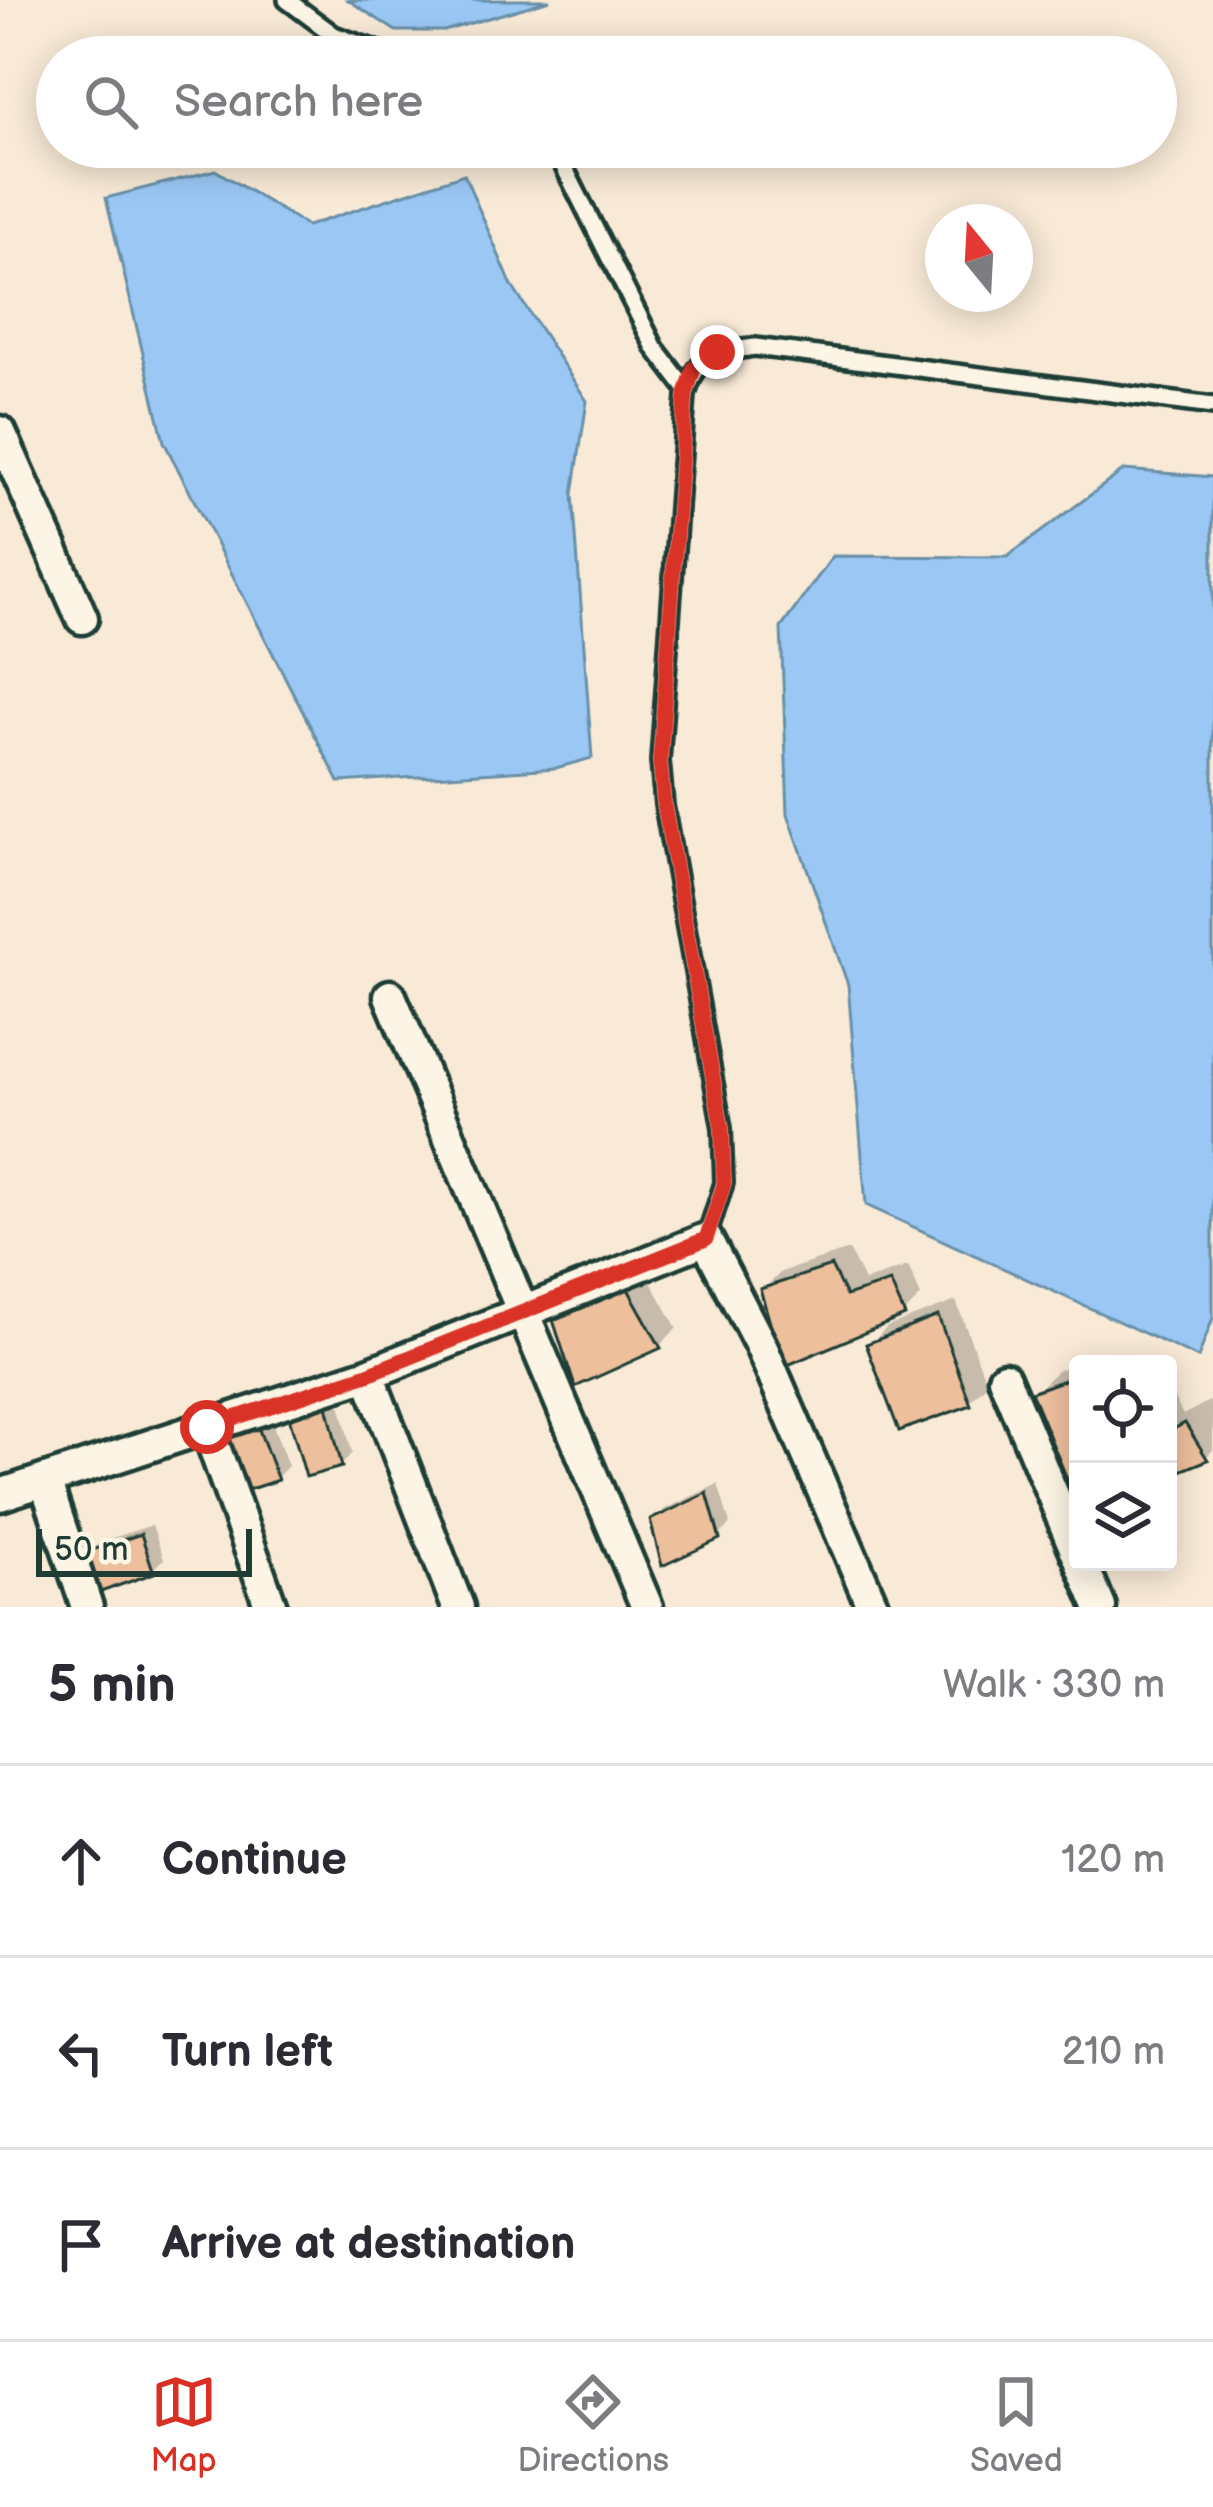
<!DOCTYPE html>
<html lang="en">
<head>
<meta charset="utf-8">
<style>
	:root { --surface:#fff; --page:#f7f7f7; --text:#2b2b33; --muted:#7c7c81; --line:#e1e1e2; --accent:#d93025 }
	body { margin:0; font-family:"Balsamiq Sans",sans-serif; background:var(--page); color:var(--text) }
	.controls { position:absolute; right:36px; bottom:36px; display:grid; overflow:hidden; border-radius:12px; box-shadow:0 6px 30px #0003 }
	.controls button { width:108px; height:108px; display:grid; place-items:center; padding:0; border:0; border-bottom:3px solid var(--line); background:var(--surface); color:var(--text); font:60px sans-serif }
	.compass { position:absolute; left:925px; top:204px; width:108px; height:108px; border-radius:50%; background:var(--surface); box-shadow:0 6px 30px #0003; rotate:342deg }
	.scale { position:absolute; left:36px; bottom:30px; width:216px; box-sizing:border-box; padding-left:12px; border:6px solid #1f3d34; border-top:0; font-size:33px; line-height:42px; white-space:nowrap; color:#1f3d34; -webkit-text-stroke:9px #fcf5e5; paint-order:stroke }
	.stop { position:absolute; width:36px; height:36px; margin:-27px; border:9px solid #d93025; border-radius:50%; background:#fff }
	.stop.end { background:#d93025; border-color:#fff; box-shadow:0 3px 12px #0008 }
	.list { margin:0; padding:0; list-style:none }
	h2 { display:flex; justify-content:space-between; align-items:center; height:156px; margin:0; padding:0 48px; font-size:51px }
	h2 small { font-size:39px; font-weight:400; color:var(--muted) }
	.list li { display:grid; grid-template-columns:78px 1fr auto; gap:36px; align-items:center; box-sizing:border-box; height:192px; padding:0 48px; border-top:3px solid var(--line) }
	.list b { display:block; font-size:45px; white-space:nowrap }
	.list em { font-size:39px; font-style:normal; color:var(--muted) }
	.icon { flex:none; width:66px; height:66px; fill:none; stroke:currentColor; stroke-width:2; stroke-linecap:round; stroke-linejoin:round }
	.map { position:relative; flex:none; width:1213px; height:1607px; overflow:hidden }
	.search { position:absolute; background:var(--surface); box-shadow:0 6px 30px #0003; left:36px; right:36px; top:36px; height:132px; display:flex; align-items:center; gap:30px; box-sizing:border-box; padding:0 42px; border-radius:66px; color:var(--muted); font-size:45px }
	.sheet { height:732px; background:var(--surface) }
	nav { display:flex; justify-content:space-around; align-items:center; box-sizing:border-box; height:168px; border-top:3px solid var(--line); background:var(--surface); font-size:33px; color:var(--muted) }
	nav a { display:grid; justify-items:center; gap:6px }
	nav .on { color:var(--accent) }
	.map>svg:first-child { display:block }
	.water { fill:#9bc7f5; stroke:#6990a8; stroke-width:3 }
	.shadow { fill:#0003 }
	.building { fill:#edbf9d; stroke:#1f3d34; stroke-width:3 }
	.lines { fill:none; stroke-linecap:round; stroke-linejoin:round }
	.lane-casing { stroke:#1f3d34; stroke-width:24 }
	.street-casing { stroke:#1f3d34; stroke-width:39 }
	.lane { stroke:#fcf5e5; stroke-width:15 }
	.street { stroke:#fcf5e5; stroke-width:30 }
	.route { stroke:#d93025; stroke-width:15 }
</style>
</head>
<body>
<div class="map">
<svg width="1213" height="1607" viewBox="0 0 1213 1607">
	<rect width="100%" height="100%" fill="#f9ead7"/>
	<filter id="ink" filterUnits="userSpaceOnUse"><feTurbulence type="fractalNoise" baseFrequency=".00833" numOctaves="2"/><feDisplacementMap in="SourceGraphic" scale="24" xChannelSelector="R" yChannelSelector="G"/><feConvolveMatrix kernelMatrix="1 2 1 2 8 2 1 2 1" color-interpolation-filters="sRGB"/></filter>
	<g filter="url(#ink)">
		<path class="water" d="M 348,0 L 550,0 L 444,31 L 396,31 Z
			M 215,170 L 307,226 L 464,174 L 512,286 L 587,401 L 573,494 L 592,758 L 556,768 L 339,782 L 164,442 L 106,198 Z
			M 1124,470 L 1213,477 L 1213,1318 L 1198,1358 L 866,1205 L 848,985 L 788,814 L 781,628 L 833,556 L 1007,557 Z"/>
		<path class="shadow" d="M 849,1250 L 864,1281 L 908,1266 L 921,1296 L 903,1314 L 763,1290 L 781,1272 Z
			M 646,1273 L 677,1328 L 660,1345 L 576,1383 L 556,1321 L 574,1303 Z
			M 956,1301 L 987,1384 L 969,1402 L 870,1345 L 887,1327 Z
			M 1108,1352 L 1112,1364 L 1078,1364 L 1078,1497 L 1034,1393 L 1058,1370 Z
			M 1168,1387 L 1183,1415 L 1209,1401 L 1213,1408 L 1213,1450 L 1206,1457 L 1168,1473 Z
			M 338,1395 L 352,1453 L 341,1465 L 293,1418 L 304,1406 Z
			M 270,1417 L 288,1466 L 277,1477 L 228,1437 Z
			M 718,1484 L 730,1524 L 719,1536 L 653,1521 L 665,1509 Z
			M 152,1525 L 164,1559 L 152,1571 L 89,1553 L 100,1542 Z"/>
		<path class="building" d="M 831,1266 L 846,1296 L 890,1282 L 905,1316 L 783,1367 L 760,1289 Z
			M 628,1289 L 661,1348 L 575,1387 L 553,1320 Z
			M 938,1316 L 971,1405 L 899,1431 L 866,1344 Z
			M 1078,1375 L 1078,1505 L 1031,1392 Z
			M 327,1405 L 342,1467 L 306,1477 L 289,1417 Z
			M 1185,1423 L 1208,1460 L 1168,1476 L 1168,1432 Z
			M 258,1427 L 278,1480 L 244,1491 L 225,1436 Z
			M 707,1493 L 720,1539 L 662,1566 L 650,1520 Z
			M 141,1534 L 154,1573 L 95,1594 L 86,1552 Z"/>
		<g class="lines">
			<g class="lane-casing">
				<path id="lane" d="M 287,0 L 334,35 L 396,57
					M 554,147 L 655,348 L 687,390
					M 706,1239 L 724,1183 L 722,1128 L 664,805 L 660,761 L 686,395 C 698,352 715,353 755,347 L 1213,406"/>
			</g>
			<g class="street-casing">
				<path id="street" d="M 0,432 L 82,618
					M 390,996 L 647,1607
					M 368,1374 L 458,1607
					M 1004,1378 L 1078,1555
					M 207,1427 L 271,1607
					M 45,1481 L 87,1607
					M 0,1495 L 368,1374 L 706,1239 L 761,1346 L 873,1607
					M 1081,1562 L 1100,1607"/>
			</g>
			<use href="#lane" class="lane"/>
			<use href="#street" class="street"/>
		</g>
	</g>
	<g class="lines" filter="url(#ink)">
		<path class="route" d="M 207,1427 L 368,1374 L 706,1239 L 724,1184 L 722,1128 L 664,805 L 660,761 L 686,394 L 694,368 L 717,352"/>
	</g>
</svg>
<div class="controls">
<button><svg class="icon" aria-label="locate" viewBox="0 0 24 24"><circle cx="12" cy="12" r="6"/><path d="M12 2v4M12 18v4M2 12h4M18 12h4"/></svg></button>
<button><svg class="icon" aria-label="layers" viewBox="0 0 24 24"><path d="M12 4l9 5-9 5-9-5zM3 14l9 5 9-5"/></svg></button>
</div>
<svg class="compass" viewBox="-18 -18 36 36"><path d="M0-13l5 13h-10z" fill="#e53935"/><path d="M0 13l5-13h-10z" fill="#7c7c81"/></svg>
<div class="scale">50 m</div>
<div class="stop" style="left:207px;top:1427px"></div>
<div class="stop end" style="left:717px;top:352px"></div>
<div class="search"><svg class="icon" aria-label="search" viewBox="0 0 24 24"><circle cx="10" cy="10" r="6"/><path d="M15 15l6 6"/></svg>Search here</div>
</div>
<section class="sheet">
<h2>5 min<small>Walk · 330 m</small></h2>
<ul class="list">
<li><svg class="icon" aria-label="ahead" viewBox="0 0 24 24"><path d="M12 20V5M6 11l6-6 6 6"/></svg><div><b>Continue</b></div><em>120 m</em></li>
<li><svg class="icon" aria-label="left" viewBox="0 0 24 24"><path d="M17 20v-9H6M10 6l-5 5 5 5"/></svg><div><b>Turn left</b></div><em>210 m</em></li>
<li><svg class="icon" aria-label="arrive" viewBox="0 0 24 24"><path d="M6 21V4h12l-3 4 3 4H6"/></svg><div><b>Arrive at destination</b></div></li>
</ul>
</section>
<nav>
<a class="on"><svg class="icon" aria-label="map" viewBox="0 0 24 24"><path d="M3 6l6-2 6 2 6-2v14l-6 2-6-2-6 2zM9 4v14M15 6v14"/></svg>Map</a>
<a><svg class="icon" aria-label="directions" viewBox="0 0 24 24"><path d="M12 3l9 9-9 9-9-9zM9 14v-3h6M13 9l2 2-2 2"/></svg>Directions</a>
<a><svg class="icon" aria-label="saved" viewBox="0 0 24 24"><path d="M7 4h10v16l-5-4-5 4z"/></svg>Saved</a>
</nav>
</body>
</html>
